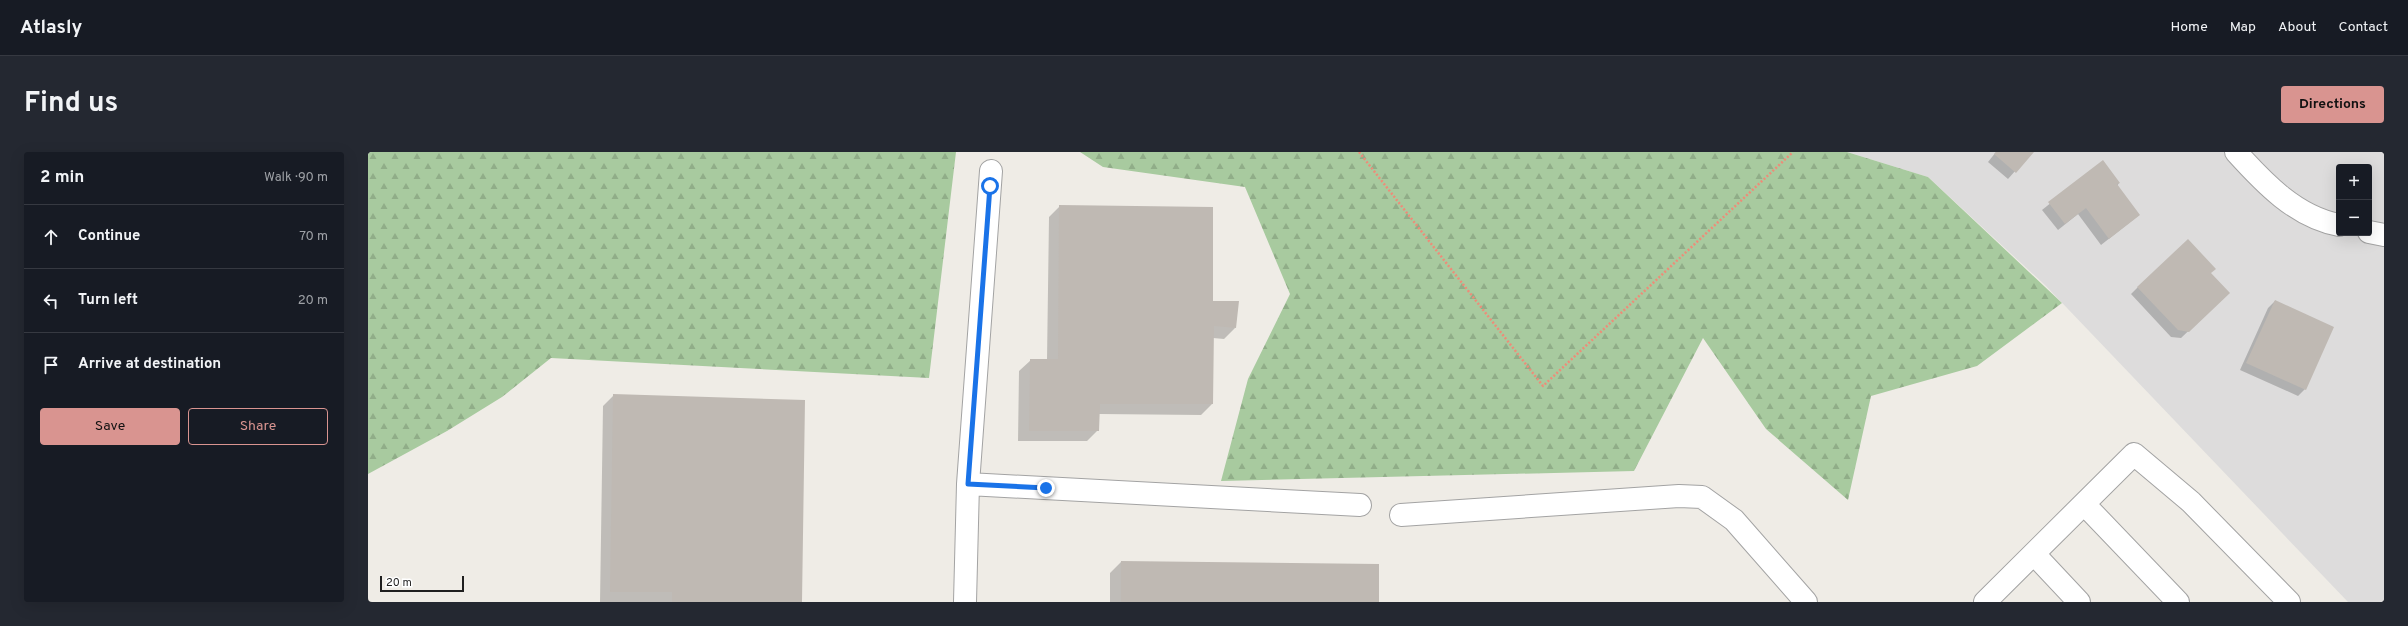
<!DOCTYPE html>
<html lang="en">
<head>
<meta charset="utf-8">
<style>
	:root { --surface:#171b24; --page:#242831; --text:#f1f3f6; --muted:#9ea1a6; --line:#363941; --accent:#d99490 }
	body { margin:0; font-family:Overpass,sans-serif; background:var(--page); color:var(--text) }
	.controls { position:absolute; right:12px; top:12px; display:grid; overflow:hidden; border-radius:4px; box-shadow:0 4px 16px #0002 }
	.controls button { width:36px; height:36px; display:grid; place-items:center; padding:0; border:0; border-bottom:1px solid var(--line); background:var(--surface); color:var(--text); font:20px sans-serif }
	.scale { position:absolute; left:12px; bottom:10px; width:84px; box-sizing:border-box; padding-left:4px; border:2px solid #1f1f1f; border-top:0; font-size:11px; line-height:14px; white-space:nowrap; color:#1f1f1f; -webkit-text-stroke:3px #fff; paint-order:stroke }
	.stop { position:absolute; width:12px; height:12px; margin:-9px; border:3px solid #1a73e8; border-radius:50%; background:#fff }
	.stop.end { background:#1a73e8; border-color:#fff; box-shadow:0 1px 4px #0008 }
	.list { margin:0; padding:0; list-style:none }
	h2 { display:flex; justify-content:space-between; align-items:center; height:52px; margin:0; padding:0 16px; font-size:17px }
	h2 small { font-size:13px; font-weight:400; color:var(--muted) }
	.list li { display:grid; grid-template-columns:26px 1fr auto; gap:12px; align-items:center; box-sizing:border-box; height:64px; padding:0 16px; border-top:1px solid var(--line) }
	.list b { display:block; font-size:15px; white-space:nowrap }
	.list em { font-size:13px; font-style:normal; color:var(--muted) }
	.actions { display:flex; gap:8px; padding:12px 16px }
	.actions a { flex:1; padding:9px 0; border:1px solid var(--accent); border-radius:4px; text-align:center; font-size:14px; color:var(--accent) }
	.actions .main { background:var(--accent); color:#111 }
	.icon { flex:none; width:22px; height:22px; fill:none; stroke:currentColor; stroke-width:2; stroke-linecap:round; stroke-linejoin:round }
	.map { position:relative; flex:none; width:2016px; height:450px; overflow:hidden; border-radius:4px }
	header { display:flex; align-items:center; gap:24px; box-sizing:border-box; height:56px; padding:0 20px; background:var(--surface); border-bottom:1px solid var(--line) }
	header strong { font-size:19px }
	nav { display:flex; gap:22px; margin-inline-start:auto; font-size:14px }
	.intro { display:flex; align-items:center; justify-content:space-between; box-sizing:border-box; height:96px; padding:0 24px }
	h1 { margin:0; font-size:28px }
	.button { padding:10px 18px; border-radius:4px; background:var(--accent); color:#111; font-size:14px; font-weight:700 }
	main { display:flex; gap:24px; padding:0 24px }
	aside { flex:1; background:var(--surface); border-radius:4px; box-shadow:0 4px 16px #0002 }
	.map>svg:first-child { display:block }
	.residential { fill:#dddcdc; fill-rule:evenodd }
	.forest { fill:url(#forest-firs) }
	.shadow { fill:#0003 }
	.building { fill:#bfb9b3 }
	.lines { fill:none; stroke-linecap:round; stroke-linejoin:round }
	.minor-casing { stroke:#a3a3a3; stroke-width:24 }
	.path { stroke:#ed8d79; stroke-width:2.5; stroke-dasharray:2 2; stroke-linecap:butt }
	.minor { stroke:#fff; stroke-width:22 }
	.route { stroke:#1a73e8; stroke-width:5 }
</style>
</head>
<body>
<header>
<strong>Atlasly</strong>
<nav><a>Home</a><a>Map</a><a>About</a><a>Contact</a></nav>
</header>
<div class="intro"><h1>Find us</h1><a class="button">Directions</a></div>
<main>
<aside>
<h2>2 min<small>Walk · 90 m</small></h2>
<ul class="list">
<li><svg class="icon" aria-label="ahead" viewBox="0 0 24 24"><path d="M12 20V5M6 11l6-6 6 6"/></svg><div><b>Continue</b></div><em>70 m</em></li>
<li><svg class="icon" aria-label="left" viewBox="0 0 24 24"><path d="M17 20v-9H6M10 6l-5 5 5 5"/></svg><div><b>Turn left</b></div><em>20 m</em></li>
<li><svg class="icon" aria-label="arrive" viewBox="0 0 24 24"><path d="M6 21V4h12l-3 4 3 4H6"/></svg><div><b>Arrive at destination</b></div></li>
</ul>
<div class="actions"><a class="main">Save</a><a>Share</a></div>
</aside>
<div class="map">
<svg width="2016" height="450" viewBox="0 0 2016 450">
	<defs>
		<pattern id="forest-firs" width="22" height="20" patternUnits="userSpaceOnUse"><rect width="22" height="20" fill="#a8ca9f"/><path d="M5 1l3.5 6h-7zM16 11l3.5 6h-7z" fill="#90ad88"/></pattern>
	</defs>
	<rect width="100%" height="100%" fill="#efece6"/>
	<path class="residential" d="M 1479,0 L 2016,0 L 2016,450 L 1980,450 L 1678,134 L 1560,25 ZM 1971,15 L 2001,15 L 2001,81 L 1971,81 Z"/>
	<path class="forest" d="M 0,0 L 588,0 L 561,226 L 183,206 L 134,245 L 79,279 L 0,322 Z
		M 712,0 L 1479,0 L 1560,25 L 1694,151 L 1609,214 L 1503,244 L 1480,348 L 1398,277 L 1335,186 L 1266,319 L 853,329 L 880,227 L 922,142 L 877,35 L 735,15 Z"/>
	<path class="shadow" d="M 1628,0 L 1664,0 L 1640,27 L 1620,10 Z
		M 1734,10 L 1751,31 L 1749,34 L 1771,63 L 1733,93 L 1710,62 L 1690,78 L 1674,58 Z
		M 692,54 L 844,150 L 867,176 L 856,187 L 845,186 L 844,252 L 833,263 L 731,262 L 730,278 L 719,289 L 650,289 L 651,219 L 663,208 L 679,208 L 681,65 Z
		M 1842,121 L 1853,148 L 1813,186 L 1803,185 L 1763,142 L 1770,135 Z
		M 1907,149 L 1937,237 L 1930,244 L 1872,218 L 1900,156 Z
		M 246,243 L 433,450 L 232,450 L 235,254 Z
		M 753,410 L 1010,450 L 742,450 L 742,421 Z"/>
	<path class="building" d="M 1628,0 L 1666,0 L 1648,21 L 1626,2 Z
		M 1735,8 L 1752,31 L 1749,32 L 1772,63 L 1741,87 L 1718,56 L 1697,72 L 1680,50 Z
		M 691,53 L 845,55 L 845,149 L 871,149 L 868,176 L 846,174 L 845,252 L 732,252 L 731,279 L 661,279 L 662,207 L 690,207 Z
		M 1820,87 L 1848,117 L 1843,121 L 1862,141 L 1821,180 L 1810,178 L 1769,135 Z
		M 1907,148 L 1966,175 L 1938,238 L 1878,211 Z
		M 245,242 L 437,248 L 434,450 L 304,450 L 304,440 L 242,440 Z
		M 753,409 L 1011,412 L 1011,450 L 753,450 Z"/>
	<g class="lines">
		<g class="minor-casing">
			<path id="minor" d="M 1868,0 C 1896,31 1928,65 1971,73
				M 2001,80 L 2016,83
				M 600,332 L 992,353
				M 1716,352 L 1810,450
				M 1033,363 L 1311,344 L 1334,345 L 1366,368 L 1438,450
				M 1666,402 L 1711,450
				M 597,450 L 600,332 L 623,19
				M 1617,450 L 1766,302 L 1823,350 L 1921,450"/>
		</g>
		<path class="path" d="M 991,0 L 1175,234 L 1425,0"/>
		<use href="#minor" class="minor"/>
	</g>
	<g class="lines">
		<path class="route" d="M 622,34 L 600,332 L 678,336"/>
	</g>
</svg>
<div class="controls">
<button>+</button>
<button>−</button>
</div>
<div class="scale">20 m</div>
<div class="stop" style="left:622px;top:34px"></div>
<div class="stop end" style="left:678px;top:336px"></div>
</div>
</main>
</body>
</html>
